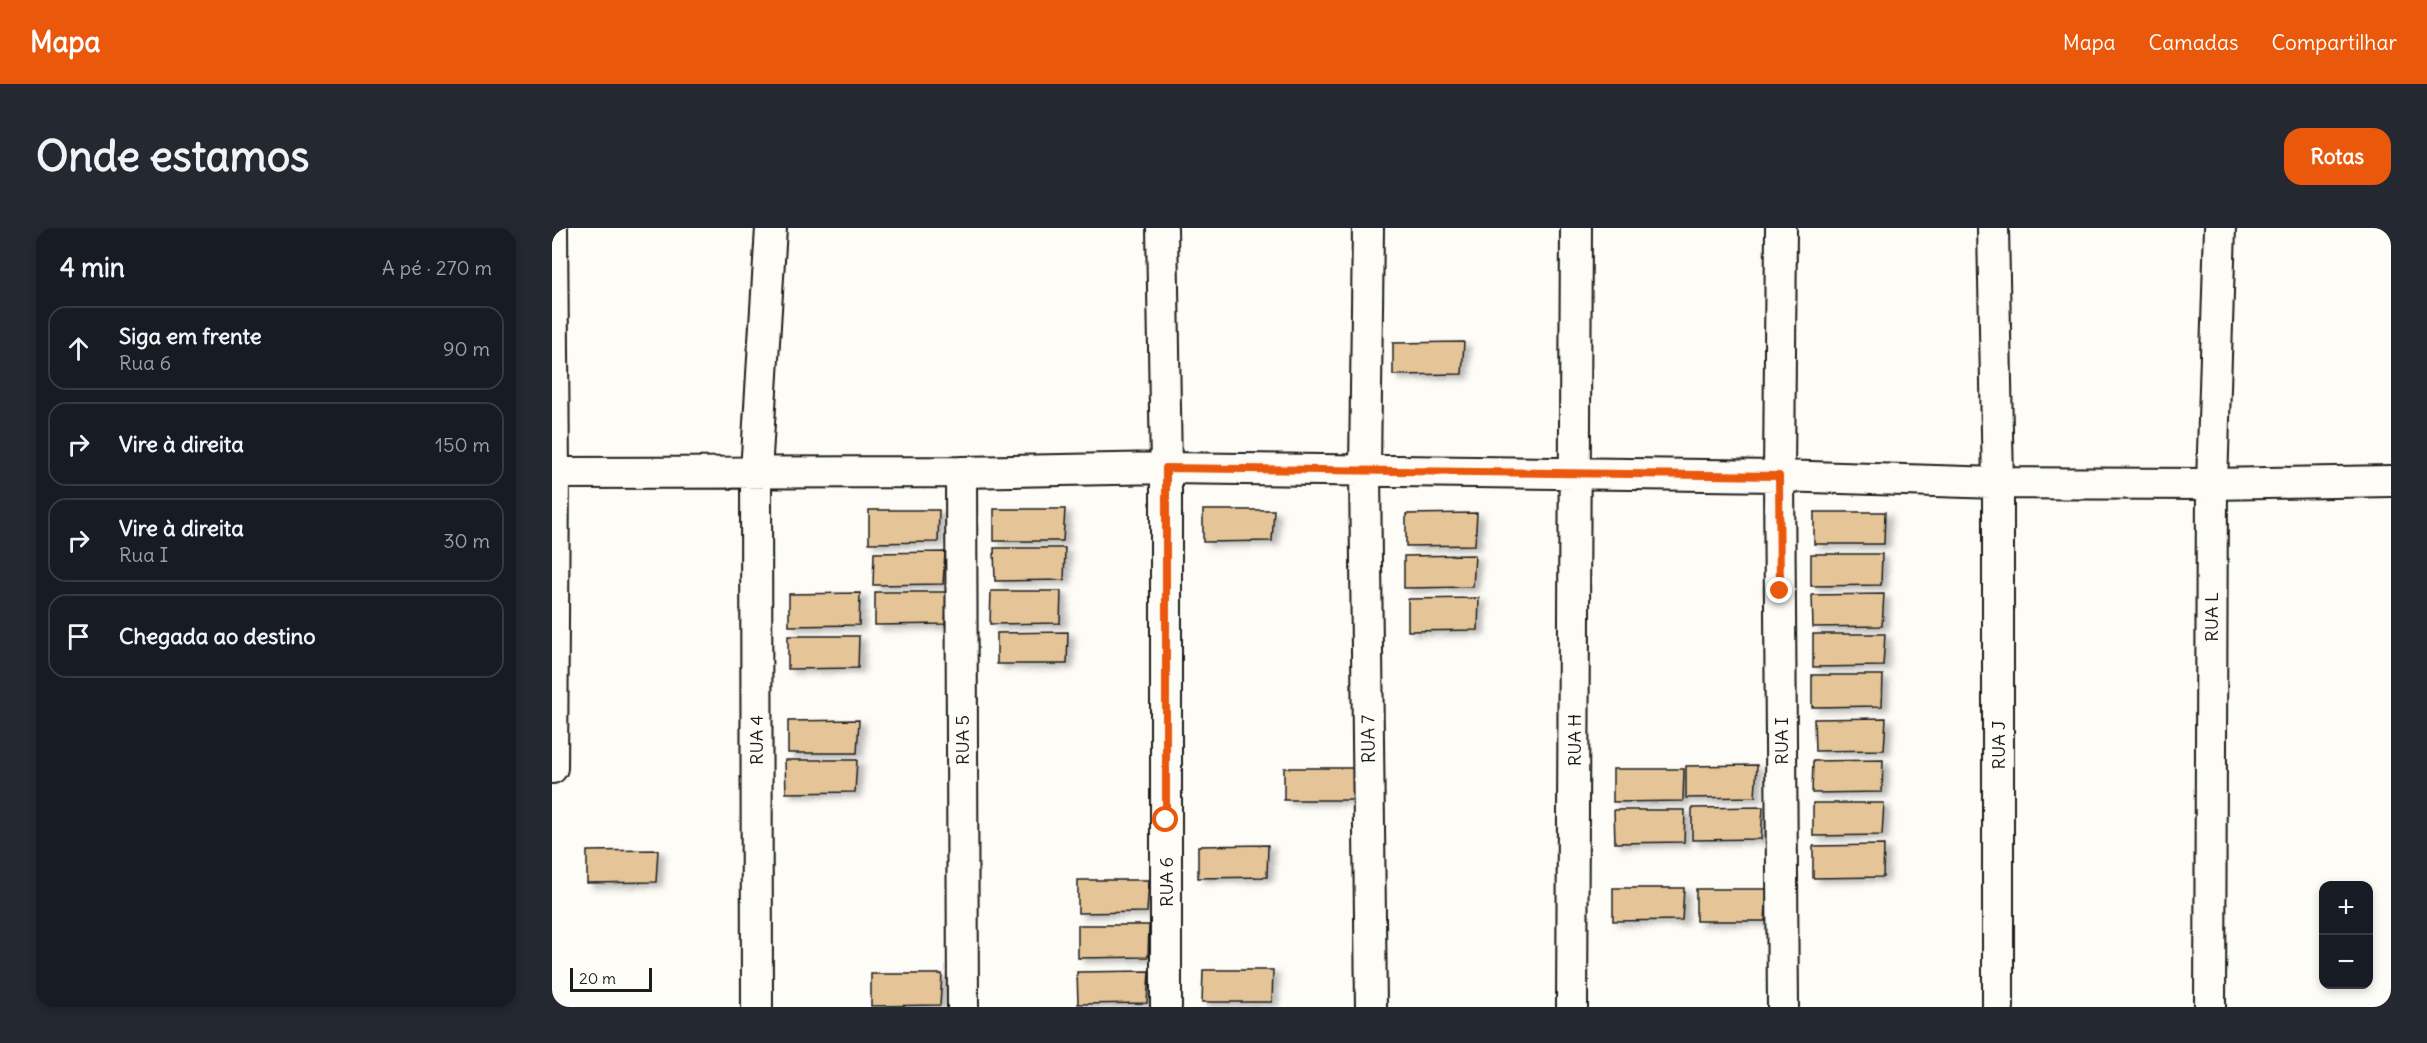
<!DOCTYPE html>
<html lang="pt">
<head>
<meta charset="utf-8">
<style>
	:root { --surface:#171b24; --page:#242831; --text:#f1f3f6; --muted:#9ea1a6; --line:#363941; --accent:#ea580c }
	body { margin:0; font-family:Delius,sans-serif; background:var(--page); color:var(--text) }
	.controls { position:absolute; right:18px; bottom:18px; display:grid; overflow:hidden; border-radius:12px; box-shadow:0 3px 9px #0003 }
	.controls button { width:54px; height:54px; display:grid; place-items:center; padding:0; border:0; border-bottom:2px solid var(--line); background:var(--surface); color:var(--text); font:30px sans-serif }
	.scale { position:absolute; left:18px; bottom:15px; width:82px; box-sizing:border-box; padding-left:6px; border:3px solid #1c1c1c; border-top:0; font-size:16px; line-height:21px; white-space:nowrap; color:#1c1c1c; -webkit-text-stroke:4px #fdfcf7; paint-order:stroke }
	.stop { position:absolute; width:18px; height:18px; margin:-14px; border:4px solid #ea580c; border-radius:50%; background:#fff }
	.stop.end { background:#ea580c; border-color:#fff; box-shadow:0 2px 6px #0008 }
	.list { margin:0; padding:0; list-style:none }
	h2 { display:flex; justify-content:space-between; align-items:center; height:78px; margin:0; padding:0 24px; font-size:26px }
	h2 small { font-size:20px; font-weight:400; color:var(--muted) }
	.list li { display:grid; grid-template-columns:39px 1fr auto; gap:18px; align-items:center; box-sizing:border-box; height:84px; margin:0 12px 12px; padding:0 12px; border:2px solid var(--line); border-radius:18px }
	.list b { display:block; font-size:22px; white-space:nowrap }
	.list p { margin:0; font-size:20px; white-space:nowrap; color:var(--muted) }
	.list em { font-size:20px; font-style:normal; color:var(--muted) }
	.icon { flex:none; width:33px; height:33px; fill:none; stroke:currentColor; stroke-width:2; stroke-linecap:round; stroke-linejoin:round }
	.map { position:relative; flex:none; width:1839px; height:779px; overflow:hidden; border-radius:18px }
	header { display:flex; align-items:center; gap:36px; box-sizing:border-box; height:84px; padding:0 30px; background:var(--accent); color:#fff }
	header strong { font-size:28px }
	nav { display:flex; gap:33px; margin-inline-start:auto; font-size:21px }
	.intro { display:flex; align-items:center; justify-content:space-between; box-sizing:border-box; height:144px; padding:0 36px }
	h1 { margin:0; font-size:42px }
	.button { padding:15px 27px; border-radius:18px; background:var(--accent); color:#fff; font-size:21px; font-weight:700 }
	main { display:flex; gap:36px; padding:0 36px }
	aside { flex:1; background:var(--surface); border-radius:18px; box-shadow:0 3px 9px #0003 }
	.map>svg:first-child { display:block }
	.building { fill:#e5c497; stroke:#1c1c1c; stroke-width:1.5; filter:url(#shadow) }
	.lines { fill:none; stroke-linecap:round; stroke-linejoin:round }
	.minor-casing { stroke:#1c1c1c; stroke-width:34 }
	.minor { stroke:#fdfcf7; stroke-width:30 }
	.route { stroke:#ea580c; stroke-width:8 }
	.labels { text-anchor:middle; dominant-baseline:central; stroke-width:6; stroke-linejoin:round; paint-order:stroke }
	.street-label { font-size:18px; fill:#1c1c1c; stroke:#fdfcf7 }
</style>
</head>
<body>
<header>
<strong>Mapa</strong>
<nav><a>Mapa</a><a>Camadas</a><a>Compartilhar</a></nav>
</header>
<div class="intro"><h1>Onde estamos</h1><a class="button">Rotas</a></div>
<main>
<aside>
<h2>4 min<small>A pé · 270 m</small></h2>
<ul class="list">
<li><svg class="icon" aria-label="ahead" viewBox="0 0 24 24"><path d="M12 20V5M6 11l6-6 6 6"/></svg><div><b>Siga em frente</b><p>Rua 6</p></div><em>90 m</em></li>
<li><svg class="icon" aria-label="right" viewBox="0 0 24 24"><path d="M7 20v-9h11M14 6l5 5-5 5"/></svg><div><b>Vire à direita</b></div><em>150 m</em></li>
<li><svg class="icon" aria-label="right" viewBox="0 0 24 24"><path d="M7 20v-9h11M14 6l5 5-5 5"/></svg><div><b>Vire à direita</b><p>Rua I</p></div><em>30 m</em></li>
<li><svg class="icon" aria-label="arrive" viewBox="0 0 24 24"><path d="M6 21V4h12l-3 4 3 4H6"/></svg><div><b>Chegada ao destino</b></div></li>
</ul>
</aside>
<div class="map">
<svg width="1839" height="779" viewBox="0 0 1839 779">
	<defs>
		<filter id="shadow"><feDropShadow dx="6" dy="4" stdDeviation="3" flood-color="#0004"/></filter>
	</defs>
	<rect width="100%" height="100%" fill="#fdfcf7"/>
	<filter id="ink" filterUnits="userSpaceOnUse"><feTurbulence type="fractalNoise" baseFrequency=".0167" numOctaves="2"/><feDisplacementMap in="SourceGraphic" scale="12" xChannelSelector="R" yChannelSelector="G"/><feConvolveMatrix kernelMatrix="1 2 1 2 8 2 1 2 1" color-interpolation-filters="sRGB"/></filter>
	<g filter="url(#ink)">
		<path class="building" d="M 912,114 L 910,146 L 841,147 L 841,115 Z
			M 442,281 L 513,281 L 511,313 L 442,313 Z
			M 317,282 L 387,282 L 386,314 L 317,315 Z
			M 651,282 L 722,282 L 720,313 L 651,314 Z
			M 1262,284 L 1333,284 L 1332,316 L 1262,316 Z
			M 925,285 L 923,317 L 854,318 L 854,286 Z
			M 442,320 L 513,320 L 512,352 L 443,353 Z
			M 393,324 L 391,356 L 321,357 L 322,325 Z
			M 1259,326 L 1330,326 L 1329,357 L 1259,358 Z
			M 923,327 L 921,359 L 852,360 L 852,328 Z
			M 439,363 L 509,363 L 508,395 L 438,396 Z
			M 323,364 L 395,364 L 393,396 L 323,397 Z
			M 308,365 L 307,397 L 237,398 L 237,366 Z
			M 1332,366 L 1330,398 L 1261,399 L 1260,367 Z
			M 927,370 L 926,402 L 856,403 L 856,371 Z
			M 516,404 L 515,436 L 445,436 L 445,405 Z
			M 1261,406 L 1333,406 L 1331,438 L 1261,439 Z
			M 236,408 L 307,408 L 306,440 L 236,441 Z
			M 1260,447 L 1331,447 L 1330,478 L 1260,479 Z
			M 1334,490 L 1332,522 L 1263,523 L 1262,491 Z
			M 307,492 L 305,525 L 236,525 L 236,493 Z
			M 233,532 L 305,532 L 303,564 L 234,565 Z
			M 1331,532 L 1330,564 L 1260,565 L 1261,533 Z
			M 1205,537 L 1203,569 L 1134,570 L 1134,538 Z
			M 732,540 L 803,540 L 801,572 L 732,572 Z
			M 1061,541 L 1132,541 L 1131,573 L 1061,574 Z
			M 1261,575 L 1332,575 L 1330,607 L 1261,608 Z
			M 1211,579 L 1209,611 L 1140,612 L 1140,580 Z
			M 1062,582 L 1133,582 L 1132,614 L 1063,615 Z
			M 716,617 L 715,649 L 646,650 L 646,618 Z
			M 1332,617 L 1331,649 L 1261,650 L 1261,618 Z
			M 106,622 L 104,654 L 35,655 L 35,623 Z
			M 526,652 L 597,652 L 595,684 L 526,685 Z
			M 1061,660 L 1132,660 L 1130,692 L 1061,693 Z
			M 1144,661 L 1215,661 L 1213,693 L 1144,693 Z
			M 526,697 L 597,697 L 596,729 L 526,730 Z
			M 651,742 L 721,742 L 720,774 L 650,774 Z
			M 597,743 L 595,775 L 526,776 L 525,744 Z
			M 319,746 L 390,746 L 388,777 L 319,778 Z"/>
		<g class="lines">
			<g class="minor-casing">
				<path id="minor" d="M 610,0 L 614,240 L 614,779
					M 816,0 L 813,243 L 819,779
					M 1229,0 L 1227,248 L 1231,779
					M 1441,0 L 1446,255 L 1446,779
					M 409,244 L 411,779
					M 0,245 L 409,244 L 614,240 L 1227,248 L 1446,255 L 1660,256 L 1839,253
					M 0,540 L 2,245 L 0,0
					M 205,779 L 204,244 L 219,0
					M 1020,779 L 1024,0
					M 1658,779 L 1660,256 L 1668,0"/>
			</g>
			<use href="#minor" class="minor"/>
		</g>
	</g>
	<g class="lines" filter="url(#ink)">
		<path class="route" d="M 614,592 L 614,240 L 1227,248 L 1228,363"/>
	</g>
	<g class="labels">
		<g class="street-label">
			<text transform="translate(1659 389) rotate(-90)">RUA L</text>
			<text transform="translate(816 511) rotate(-91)">RUA 7</text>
			<text transform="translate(204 512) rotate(-90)">RUA 4</text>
			<text transform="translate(410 512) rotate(-90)">RUA 5</text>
			<text transform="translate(1022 512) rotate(-90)">RUA H</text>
			<text transform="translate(1229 513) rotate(-90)">RUA I</text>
			<text transform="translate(1446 517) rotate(-90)">RUA J</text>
			<text transform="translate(614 654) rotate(-90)">RUA 6</text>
		</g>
	</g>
</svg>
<div class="controls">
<button>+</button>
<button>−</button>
</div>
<div class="scale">20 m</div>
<div class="stop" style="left:614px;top:592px"></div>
<div class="stop end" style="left:1228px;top:363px"></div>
</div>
</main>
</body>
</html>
